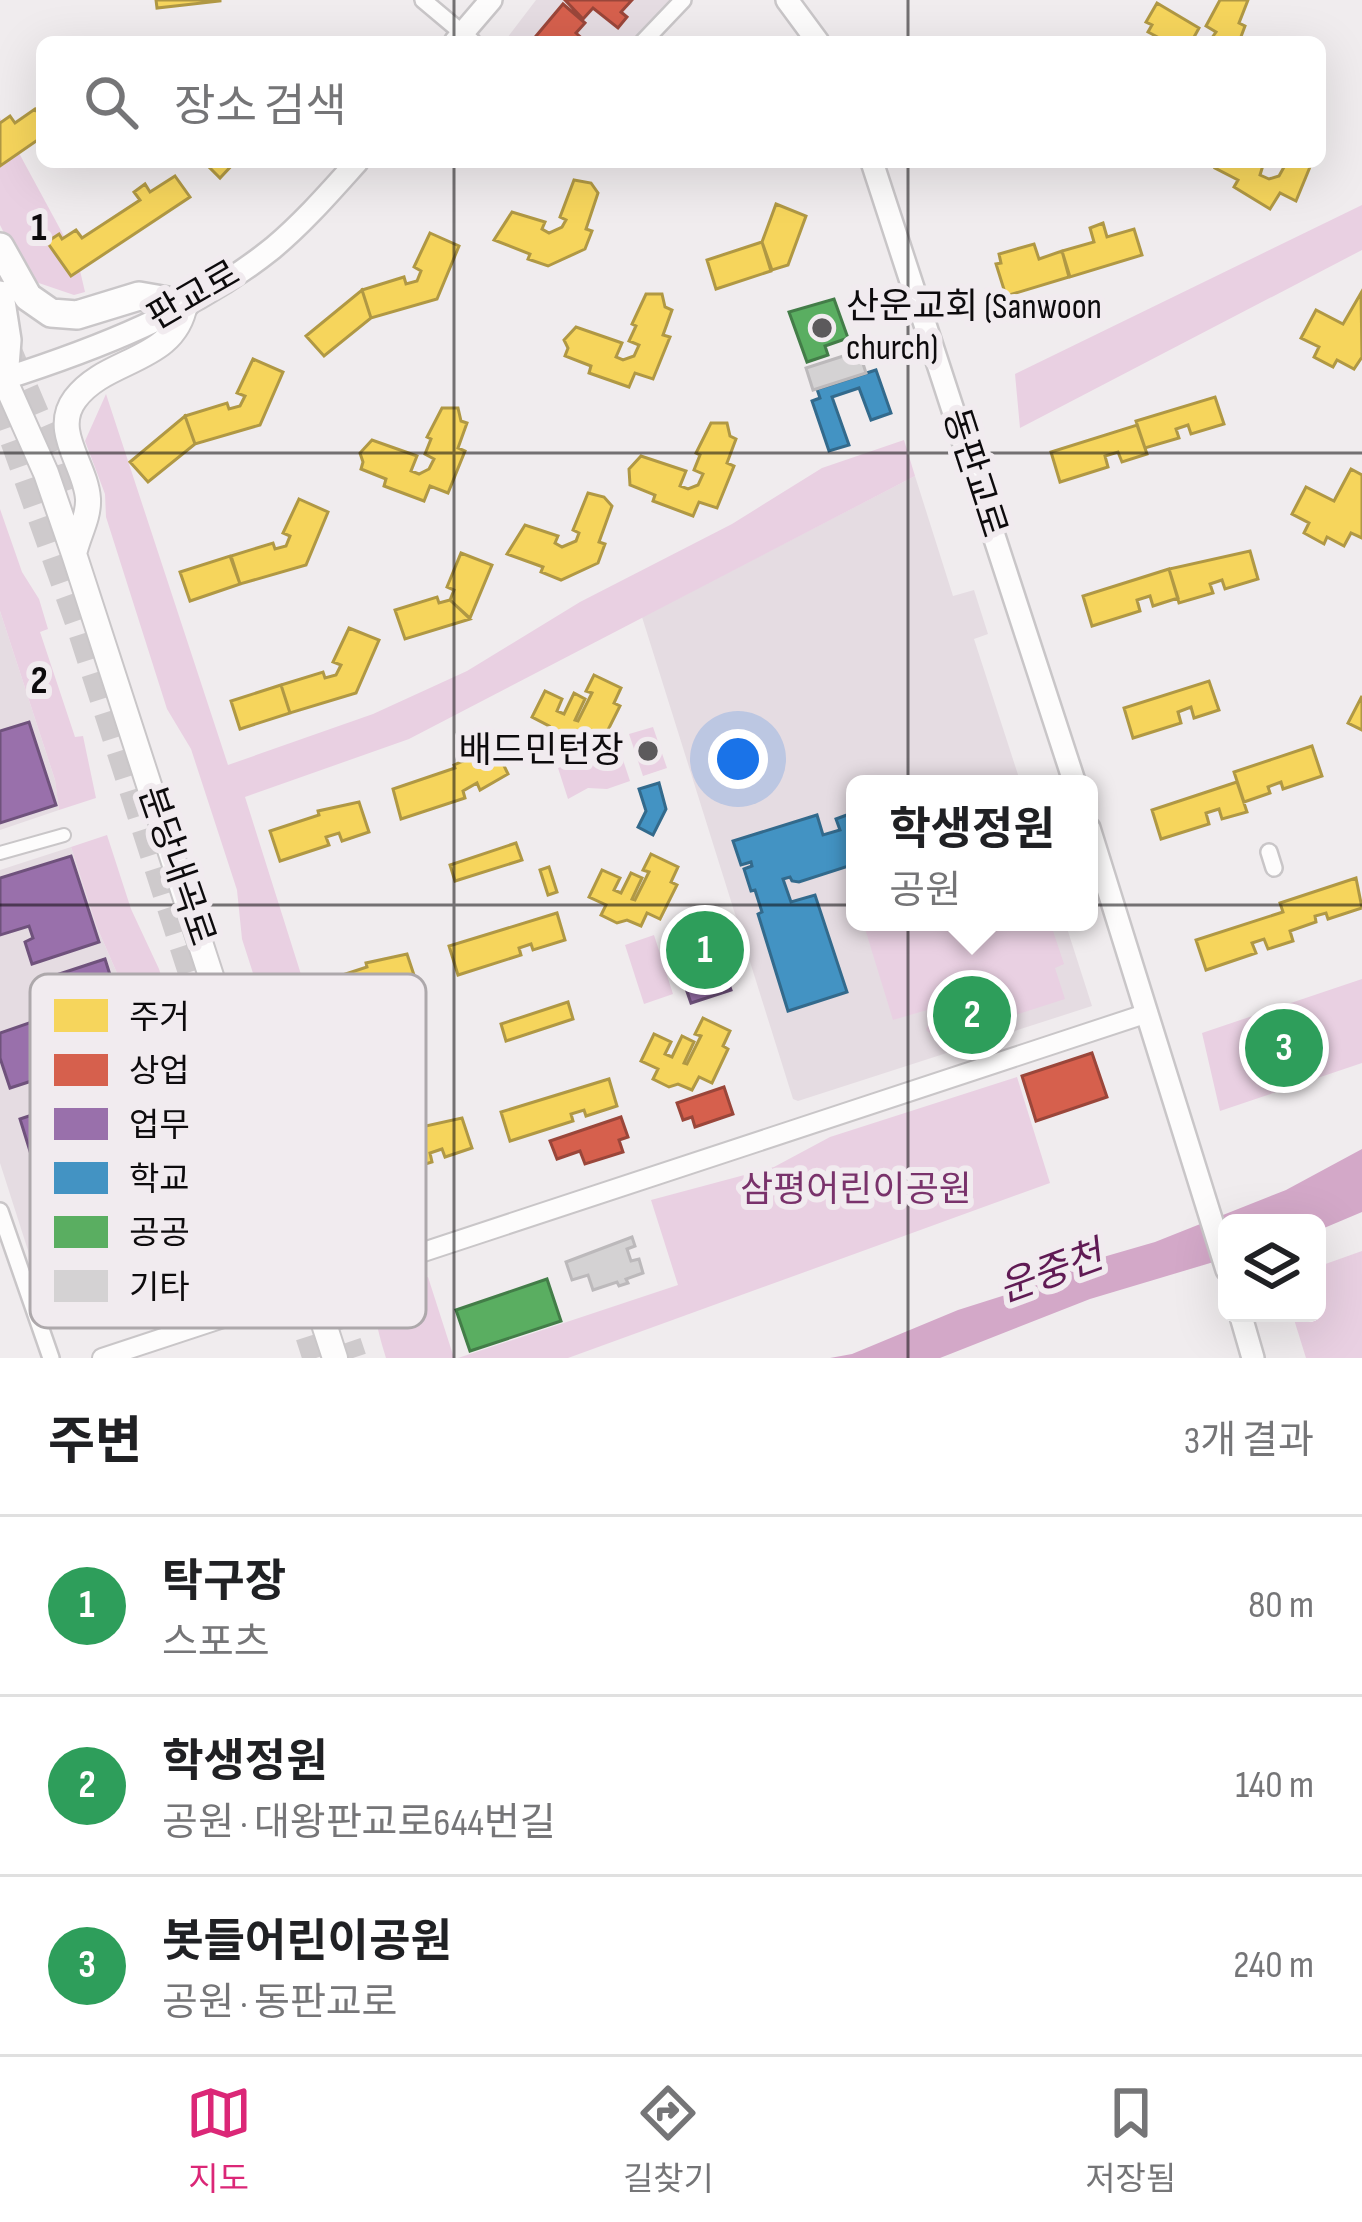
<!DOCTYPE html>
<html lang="ko">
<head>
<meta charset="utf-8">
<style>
	:root { --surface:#fff; --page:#f2f2f2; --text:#202124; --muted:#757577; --line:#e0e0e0; --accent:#db2777 }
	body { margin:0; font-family:"Sofia Sans Condensed","Noto Sans KR",sans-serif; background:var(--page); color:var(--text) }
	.controls { position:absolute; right:36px; bottom:36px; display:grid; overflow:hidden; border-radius:18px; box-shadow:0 12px 48px #0002 }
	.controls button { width:108px; height:108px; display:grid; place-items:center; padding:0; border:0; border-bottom:3px solid var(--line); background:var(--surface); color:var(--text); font:60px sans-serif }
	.you { position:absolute; left:738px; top:759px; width:42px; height:42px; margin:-30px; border:9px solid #fff; border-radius:50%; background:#1a73e8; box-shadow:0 0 0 18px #1a73e833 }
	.badge { display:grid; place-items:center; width:78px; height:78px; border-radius:50%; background:var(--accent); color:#fff; font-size:39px; font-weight:700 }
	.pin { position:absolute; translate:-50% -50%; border:6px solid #fff; box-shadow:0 3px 12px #0006 }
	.popup { position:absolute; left:846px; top:775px; width:252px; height:156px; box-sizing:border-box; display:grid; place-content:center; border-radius:18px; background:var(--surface); filter:drop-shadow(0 3px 9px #0005); font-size:39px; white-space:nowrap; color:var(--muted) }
	.popup b { font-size:45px; color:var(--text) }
	.popup::after { content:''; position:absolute; left:50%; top:100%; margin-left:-24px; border:24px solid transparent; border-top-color:var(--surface) }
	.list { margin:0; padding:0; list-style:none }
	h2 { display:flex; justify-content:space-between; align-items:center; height:156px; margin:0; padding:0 48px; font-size:51px }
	h2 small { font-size:39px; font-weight:400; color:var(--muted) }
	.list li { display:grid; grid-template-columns:78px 1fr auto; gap:36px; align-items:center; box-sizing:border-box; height:180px; padding:0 48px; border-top:3px solid var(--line) }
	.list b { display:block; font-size:45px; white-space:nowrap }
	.list p { margin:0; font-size:39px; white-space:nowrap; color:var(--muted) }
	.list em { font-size:39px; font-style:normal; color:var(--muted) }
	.icon { flex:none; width:66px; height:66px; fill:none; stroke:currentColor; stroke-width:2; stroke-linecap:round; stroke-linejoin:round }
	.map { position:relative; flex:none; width:1362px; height:1358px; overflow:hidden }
	.search { position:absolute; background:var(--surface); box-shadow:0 12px 48px #0002; left:36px; right:36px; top:36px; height:132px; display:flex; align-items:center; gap:30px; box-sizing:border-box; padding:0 42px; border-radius:18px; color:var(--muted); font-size:45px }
	.sheet { height:696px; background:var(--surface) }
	nav { display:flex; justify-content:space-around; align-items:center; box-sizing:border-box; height:168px; border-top:3px solid var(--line); background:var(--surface); font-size:33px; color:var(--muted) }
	nav a { display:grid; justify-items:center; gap:6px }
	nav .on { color:var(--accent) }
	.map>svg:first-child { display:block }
	.built { fill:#e5dce2 }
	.green { fill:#e9d0e2 }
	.water { fill:#d3a8c8 }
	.homes { fill:#f6d55c; stroke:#b09844; stroke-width:3 }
	.shops { fill:#d6604d; stroke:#9a463a; stroke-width:3 }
	.offices { fill:#9970ab; stroke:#6f527c; stroke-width:3 }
	.schools { fill:#4393c3; stroke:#336a8c; stroke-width:3 }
	.public { fill:#5aae61; stroke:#437d48; stroke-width:3 }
	.building { fill:#d4d2d3; stroke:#bcb9bb; stroke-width:3 }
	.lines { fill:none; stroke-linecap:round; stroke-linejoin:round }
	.trunk-tunnel { stroke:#cecacc; stroke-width:27; stroke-dasharray:27 14; stroke-linecap:butt }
	.pedestrian-casing { stroke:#c9c6c8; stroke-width:16 }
	.minor-casing { stroke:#c9c6c8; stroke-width:20 }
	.tertiary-casing { stroke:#c9c6c8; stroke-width:22 }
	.secondary-casing { stroke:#c9c6c8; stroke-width:26 }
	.primary-casing { stroke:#c9c6c8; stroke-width:28 }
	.trunk-casing { stroke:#c9c6c8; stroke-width:32 }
	.pedestrian { stroke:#fdfcfc; stroke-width:12 }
	.minor { stroke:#fdfcfc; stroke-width:15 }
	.tertiary { stroke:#fdfcfc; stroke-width:18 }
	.secondary { stroke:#fdfcfc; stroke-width:21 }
	.primary { stroke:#fdfcfc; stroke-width:24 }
	.trunk { stroke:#fdfcfc; stroke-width:27 }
	.grid { fill:none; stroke:#0d0b0d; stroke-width:3; stroke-opacity:0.55 }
	.poi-dot { fill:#5c5a5c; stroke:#f1ebef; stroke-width:4.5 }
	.labels { text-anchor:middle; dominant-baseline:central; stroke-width:12; stroke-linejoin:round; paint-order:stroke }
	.street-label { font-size:36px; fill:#0d0b0d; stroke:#f1ebef }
	.poi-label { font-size:36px; fill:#0d0b0d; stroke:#f1ebef; text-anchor:start }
	.park-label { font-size:36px; fill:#79326b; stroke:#f1ebef }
	.water-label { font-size:39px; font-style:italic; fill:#601a54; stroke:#f1ebef }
	.key { fill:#f1ebef; stroke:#ada8ab; stroke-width:3 }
	.key-label { font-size:33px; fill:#0d0b0d }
	.grid-label { font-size:39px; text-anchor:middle; font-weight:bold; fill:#0d0b0d; stroke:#f1ebef; stroke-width:12; stroke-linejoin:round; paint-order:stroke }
</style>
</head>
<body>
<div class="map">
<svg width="1362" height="1358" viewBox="0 0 1362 1358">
	<rect width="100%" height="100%" fill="#f0ecee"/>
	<path class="built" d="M 536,0 L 670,0 L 632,42 L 504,42 Z
		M 915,476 L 953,596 L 974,590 L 988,634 L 974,639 L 1021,784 L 855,784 L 855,922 L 1065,922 L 1092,1006 L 798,1101 L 793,1099 L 642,617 Z
		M 0,611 L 55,780 L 59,810 L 0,830 Z
		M 71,847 L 96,925 L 120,980 L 178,1161 L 182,1191 L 211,1282 L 69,1328 L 50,1319 L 0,1163 L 0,870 Z"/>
	<path class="green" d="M 0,118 L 78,262 L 85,292 L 74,295 L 27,279 L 0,225 Z
		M 1362,205 L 1362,250 L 1020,428 L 1015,374 Z
		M 106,394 L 228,765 L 373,714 L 467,671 L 580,602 L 732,524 L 822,468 L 904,440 L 915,476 L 409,739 L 245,797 L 382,1231 L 358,1235 L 351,1231 L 339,1216 L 304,1104 L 286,1076 L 242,939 L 237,890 L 191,749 L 167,709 L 106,517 L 105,494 L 85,441 Z
		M 0,509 L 22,572 L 39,599 L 48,629 L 40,632 L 75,737 L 83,736 L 96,798 L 59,810 L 55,780 L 0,611 Z
		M 653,727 L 667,768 L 643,776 L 629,734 Z
		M 619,748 L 630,781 L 607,789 L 588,788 L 568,799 L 558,768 Z
		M 107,835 L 131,909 L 159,969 L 213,1135 L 204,1138 L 242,1252 L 231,1275 L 211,1282 L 182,1191 L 178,1161 L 120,980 L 96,925 L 71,847 Z
		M 863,922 L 1050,922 L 1064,964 L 1055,968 L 1065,999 L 1000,1020 L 996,1030 L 940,1048 L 936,1039 L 926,1030 L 930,1020 L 927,1010 L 893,1020 Z
		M 654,935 L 673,994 L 644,1004 L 625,945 Z
		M 1362,979 L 1362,1063 L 1220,1111 L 1202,1033 Z
		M 381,1014 L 388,1035 L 347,1048 L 340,1027 Z
		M 1017,1077 L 1050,1183 L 568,1358 L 458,1358 L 678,1285 L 651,1200 L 774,1167 L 830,1137 Z
		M 1362,1251 L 1362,1358 L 1306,1358 L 1292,1313 L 1317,1313 L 1317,1267 Z
		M 428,1277 L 454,1358 L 386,1358 C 368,1298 369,1296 428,1277 Z"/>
	<path class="water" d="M 1362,1149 L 1362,1212 L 1317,1231 L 1317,1223 L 1227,1223 L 1227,1258 L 1090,1299 L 940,1358 L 830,1358 L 852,1354 L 958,1310 L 1053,1280 L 1086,1262 L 1155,1242 L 1286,1190 Z"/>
	<path class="homes" d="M 156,0 L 220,0 L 220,1 L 157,8 Z
		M 1220,0 L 1248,0 L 1239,23 L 1245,26 L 1239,42 L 1209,42 L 1216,32 L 1206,26 Z
		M 1157,3 L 1199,28 L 1193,39 L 1198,42 L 1167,42 L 1148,32 L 1152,25 L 1146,22 Z
		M 35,109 L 42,118 L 42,137 L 0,166 L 0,123 L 10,116 L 15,123 Z
		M 204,162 L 235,162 L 220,178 Z
		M 1218,162 L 1264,162 L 1260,175 L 1269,179 L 1279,176 L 1284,167 L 1275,162 L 1312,162 L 1296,201 L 1280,193 L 1270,209 L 1234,187 L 1238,180 L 1215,168 Z
		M 175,176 L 190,197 L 71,276 L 47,242 L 59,234 L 62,239 L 76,230 L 82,238 L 140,200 L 134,192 L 145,184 L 150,192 Z
		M 574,180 L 591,183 L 598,193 L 586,229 L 592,231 L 585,249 L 548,266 L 528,259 L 530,254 L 494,240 L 512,212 L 545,222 L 542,229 L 549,233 L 562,227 L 566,220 L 560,217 Z
		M 776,204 L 806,216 L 788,265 L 772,270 L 762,242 Z
		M 1103,223 L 1107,237 L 1134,229 L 1142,255 L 1070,277 L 1062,251 L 1094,242 L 1090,228 Z
		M 430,233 L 459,246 L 437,299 L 371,318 L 362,290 L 404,277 L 406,284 L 417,281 L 421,271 L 414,267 Z
		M 762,242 L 771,271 L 716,289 L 707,260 Z
		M 1034,244 L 1039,259 L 1062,251 L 1069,277 L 1006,296 L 996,264 L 1001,263 L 999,254 Z
		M 362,290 L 371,318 L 324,356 L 306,336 Z
		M 1361,293 L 1362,357 L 1354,369 L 1337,360 L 1333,367 L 1314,357 L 1319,347 L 1301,338 L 1316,310 L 1343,324 Z
		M 646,294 L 662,294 L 665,307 L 672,310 L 663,335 L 670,337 L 653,379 L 635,373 L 629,387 L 589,373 L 591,366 L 565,356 L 568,348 L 564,340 L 576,327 L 622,343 L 616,357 L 623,360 L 634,356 L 639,345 L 629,341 L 636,326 L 632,324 Z
		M 253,359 L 283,372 L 260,425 L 195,444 L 185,416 L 227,403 L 229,409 L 240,406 L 245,396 L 237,393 Z
		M 1215,397 L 1224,424 L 1191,434 L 1188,425 L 1176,429 L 1179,438 L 1145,448 L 1136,421 Z
		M 442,408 L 458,408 L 461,421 L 467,423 L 458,448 L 465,451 L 448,493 L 430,486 L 424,501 L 384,486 L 386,479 L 361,469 L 363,462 L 360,453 L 372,440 L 417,456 L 411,471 L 419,474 L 429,469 L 434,459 L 425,454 L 431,439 L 427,437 Z
		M 185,416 L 195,444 L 148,482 L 130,462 Z
		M 711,423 L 727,423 L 730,436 L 736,439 L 727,463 L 734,466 L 717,508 L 699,502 L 693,516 L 653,501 L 655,495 L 630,485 L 629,469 L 641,456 L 686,471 L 680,486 L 688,489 L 698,485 L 703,474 L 694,470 L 700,455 L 696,453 Z
		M 1137,425 L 1147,454 L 1122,462 L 1118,452 L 1105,456 L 1108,467 L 1060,482 L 1051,452 Z
		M 1351,469 L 1362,475 L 1362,538 L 1351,533 L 1344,546 L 1327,537 L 1324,544 L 1304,533 L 1309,523 L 1292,514 L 1306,487 L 1334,501 Z
		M 588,493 L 604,497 L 612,506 L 599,542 L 605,544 L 598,563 L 561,580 L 541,572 L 543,567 L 507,554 L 525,525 L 558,536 L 555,543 L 562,547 L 576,541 L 579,533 L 573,530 Z
		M 299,499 L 328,512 L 306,565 L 240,584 L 231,556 L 273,543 L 275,549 L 286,546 L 290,536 L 283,533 Z
		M 1250,551 L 1258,579 L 1225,589 L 1222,580 L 1210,584 L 1213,593 L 1179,603 L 1169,569 Z
		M 461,553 L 492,565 L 470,618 L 450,600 L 454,590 L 447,587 Z
		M 230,556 L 240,584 L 190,601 L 180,572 Z
		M 1169,569 L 1178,598 L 1153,606 L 1150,596 L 1137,600 L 1140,611 L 1092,626 L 1083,596 Z
		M 437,597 L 439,603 L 450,600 L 470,619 L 405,639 L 395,610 Z
		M 349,628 L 379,640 L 356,693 L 290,713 L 281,685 L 323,672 L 325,678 L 336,675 L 341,665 L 333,662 Z
		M 594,675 L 621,688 L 614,703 L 620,706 L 603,740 L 590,733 L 584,747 L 570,740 L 560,744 L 544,736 L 549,726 L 532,717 L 545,691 L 562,699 L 557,711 L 564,714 L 574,693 L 585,699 L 575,720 L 578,721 L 592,693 L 586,691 Z
		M 1209,681 L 1219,710 L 1194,718 L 1191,707 L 1178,712 L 1181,723 L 1133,738 L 1124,708 Z
		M 281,685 L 290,713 L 240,729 L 231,701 Z
		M 1362,696 L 1362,730 L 1348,723 Z
		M 1312,746 L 1322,776 L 1283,789 L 1281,782 L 1268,787 L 1270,793 L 1244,802 L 1234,772 Z
		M 495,747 L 508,774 L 480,790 L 477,783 L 463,791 L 465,798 L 401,819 L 393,789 L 455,768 L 454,765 Z
		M 1237,782 L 1247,812 L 1222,819 L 1219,809 L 1206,813 L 1209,824 L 1161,839 L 1152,810 Z
		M 359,802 L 369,832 L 342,841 L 339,833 L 326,837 L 329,845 L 280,861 L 270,831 L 319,815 L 318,811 Z
		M 516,843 L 522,860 L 455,881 L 450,865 Z
		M 651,854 L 678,867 L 671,882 L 677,885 L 660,919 L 647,913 L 641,926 L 627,920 L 617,923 L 601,915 L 606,905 L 589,897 L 602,870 L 620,878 L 614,890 L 621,893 L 631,873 L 642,878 L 632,899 L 635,900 L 649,872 L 643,870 Z
		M 549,867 L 557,892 L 548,895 L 540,870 Z
		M 1356,878 L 1362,908 L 1328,919 L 1326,913 L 1315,916 L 1316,922 L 1290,931 L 1293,941 L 1268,949 L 1264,939 L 1252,943 L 1256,953 L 1206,970 L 1196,940 L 1283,912 L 1280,903 Z
		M 557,913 L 565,940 L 533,950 L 531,944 L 519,948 L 521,955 L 458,975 L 449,946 Z
		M 407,954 L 417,984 L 390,993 L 387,985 L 374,989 L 377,997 L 328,1013 L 318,983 L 367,967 L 366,963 Z
		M 568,1002 L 573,1019 L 506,1041 L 501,1024 Z
		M 703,1018 L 730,1031 L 723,1046 L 728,1049 L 712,1083 L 699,1077 L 692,1090 L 678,1084 L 669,1087 L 653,1079 L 658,1069 L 641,1061 L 654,1034 L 671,1042 L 665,1054 L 672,1057 L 682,1036 L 694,1042 L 684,1063 L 687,1064 L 701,1036 L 695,1034 Z
		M 609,1079 L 617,1106 L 586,1116 L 584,1110 L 571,1114 L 573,1121 L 510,1141 L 501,1112 Z
		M 462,1118 L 472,1148 L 445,1157 L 442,1149 L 430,1153 L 432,1162 L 383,1177 L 374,1147 L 423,1132 L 421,1127 Z"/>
	<path class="shops" d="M 565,0 L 632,0 L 621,12 L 627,17 L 618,28 L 593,8 L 583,19 Z
		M 563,4 L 585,23 L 576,33 L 586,42 L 531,42 Z
		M 1092,1053 L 1107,1097 L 1036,1121 L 1022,1076 Z
		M 724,1087 L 733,1114 L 695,1127 L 692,1117 L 683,1120 L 677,1103 Z
		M 621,1117 L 628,1137 L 619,1140 L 623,1152 L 585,1164 L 580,1151 L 557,1159 L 550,1141 Z"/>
	<path class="offices" d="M 29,722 L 56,805 L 0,823 L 0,731 Z
		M 71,856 L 99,942 L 32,964 L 25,942 L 33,938 L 29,926 L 0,935 L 0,878 Z
		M 105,959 L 133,1048 L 10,1088 L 0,1058 L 0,1033 L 58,1013 L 54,1002 L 45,1003 L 38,981 Z
		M 724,970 L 731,990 L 691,1003 L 684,983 Z
		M 143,1078 L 170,1162 L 103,1183 L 96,1162 L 105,1156 L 100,1142 L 34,1164 L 20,1119 Z
		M 175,1179 L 204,1266 L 80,1306 L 64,1256 L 129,1235 L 124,1219 L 114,1219 L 108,1200 Z"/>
	<path class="schools" d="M 876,370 L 891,413 L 871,420 L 859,388 L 832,397 L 849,445 L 829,451 L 812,401 L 820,398 L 817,389 Z
		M 659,783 L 666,809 L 653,835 L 638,827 L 646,811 L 639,789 Z
		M 855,812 L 855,864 L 799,882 L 792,881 L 790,877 L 783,879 L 791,902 L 815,895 L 847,992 L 788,1011 L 758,914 L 762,912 L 755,890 L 751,891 L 744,869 L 752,866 L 751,862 L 741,865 L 733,841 L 817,815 L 823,835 L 840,830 L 836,819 Z
		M 705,912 L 712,932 L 684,941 L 678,922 Z"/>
	<path class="public" d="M 834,299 L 848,338 L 825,346 L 828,355 L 807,362 L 789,312 Z
		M 547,1279 L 561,1321 L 470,1351 L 456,1310 Z"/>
	<path class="building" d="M 859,351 L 866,373 L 813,390 L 806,368 Z
		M 632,1237 L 635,1246 L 627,1249 L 631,1261 L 639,1259 L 643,1273 L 626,1279 L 628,1283 L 619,1286 L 617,1282 L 593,1290 L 588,1275 L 572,1280 L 566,1262 Z"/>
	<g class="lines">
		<path class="trunk-tunnel" d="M 9,352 L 45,436 L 64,495
			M 0,402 L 79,624 L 316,1358
			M 229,993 L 353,1358"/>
		<g class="pedestrian-casing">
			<path id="pedestrian" d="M 0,853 L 64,835"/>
		</g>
		<g class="minor-casing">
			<path id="minor" d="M 423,0 L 473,42
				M 643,42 L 683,0
				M 1269,852 L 1274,868
				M 0,1211 L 51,1358"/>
		</g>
		<g class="tertiary-casing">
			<path id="tertiary" d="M 102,1358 L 1148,1013"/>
		</g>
		<g class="secondary-casing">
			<path id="secondary" d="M 787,0 L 818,42
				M 455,42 L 491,0
				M 872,162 L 1075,784
				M 0,380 C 97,349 193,312 273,248 C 304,222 330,192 357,162
				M 1089,828 L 1227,1270
				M 1240,1313 L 1253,1358"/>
		</g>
		<g class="primary-casing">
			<path id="primary" d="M 4,379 L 46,473 L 74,554 L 335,1358
				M 74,554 C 78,535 89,518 88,499 C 86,465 51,431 75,399 C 106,357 175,363 185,304"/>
		</g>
		<g class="trunk-casing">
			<path id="trunk" d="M 0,247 L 28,297 L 51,313 L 77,315 L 139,296 L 185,304
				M 0,295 L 7,340 L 4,379 L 0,377"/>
		</g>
		<use href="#pedestrian" class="pedestrian"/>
		<use href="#minor" class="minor"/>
		<use href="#tertiary" class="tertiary"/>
		<use href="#secondary" class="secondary"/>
		<use href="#primary" class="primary"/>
		<use href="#trunk" class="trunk"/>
	</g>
	<path class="grid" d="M 454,0 L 454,42M 908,0 L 908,42M 454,162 L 454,1358M 908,162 L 908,1358M 0,453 L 1362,453M 0,905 L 1362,905"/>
	<g class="poi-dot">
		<circle cx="822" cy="328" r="12"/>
		<circle cx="648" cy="751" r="12"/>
	</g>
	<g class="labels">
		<g class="street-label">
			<text transform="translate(194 296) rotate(-30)">판교로</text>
			<text transform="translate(974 473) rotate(72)">동판교로</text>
			<text transform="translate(176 866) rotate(71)">분당내곡로</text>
		</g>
		<g class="poi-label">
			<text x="846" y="307">산운교회 (Sanwoon<tspan x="846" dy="41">church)</tspan></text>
			<text x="624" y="751" text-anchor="end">배드민턴장</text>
		</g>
		<g class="park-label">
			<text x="856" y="1190">삼평어린이공원</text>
		</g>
		<g class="water-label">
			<text transform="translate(1051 1273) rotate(-20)">운중천</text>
		</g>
	</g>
	<rect x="30" y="974" width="396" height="354" rx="18" class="key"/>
	<rect x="54" y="999" width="54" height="33" fill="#f6d55c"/>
	<rect x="54" y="1054" width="54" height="32" fill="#d6604d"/>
	<rect x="54" y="1108" width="54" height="32" fill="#9970ab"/>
	<rect x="54" y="1162" width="54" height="32" fill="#4393c3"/>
	<rect x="54" y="1216" width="54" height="32" fill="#5aae61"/>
	<rect x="54" y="1270" width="54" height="32" fill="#d4d2d3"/>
	<g class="key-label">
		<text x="129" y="1028">주거</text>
		<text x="129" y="1082">상업</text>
		<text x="129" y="1136">업무</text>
		<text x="129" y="1190">학교</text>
		<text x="129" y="1244">공공</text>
		<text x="129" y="1298">기타</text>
	</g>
	<g class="grid-label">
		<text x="39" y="240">1</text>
		<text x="39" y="693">2</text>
	</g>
</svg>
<div class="controls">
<button><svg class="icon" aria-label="layers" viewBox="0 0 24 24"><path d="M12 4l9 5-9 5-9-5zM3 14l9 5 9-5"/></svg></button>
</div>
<div class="you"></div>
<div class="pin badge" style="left:705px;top:950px;background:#2e9e5b">1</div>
<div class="pin badge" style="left:972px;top:1015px;background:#2e9e5b">2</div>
<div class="popup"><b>학생정원</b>공원</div>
<div class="pin badge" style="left:1284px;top:1048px;background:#2e9e5b">3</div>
<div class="search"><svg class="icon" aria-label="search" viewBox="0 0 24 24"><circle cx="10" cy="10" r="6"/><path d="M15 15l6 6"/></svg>장소 검색</div>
</div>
<section class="sheet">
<h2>주변<small>3개 결과</small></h2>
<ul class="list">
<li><span class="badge" style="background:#2e9e5b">1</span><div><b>탁구장</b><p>스포츠</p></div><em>80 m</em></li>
<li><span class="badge" style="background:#2e9e5b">2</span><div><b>학생정원</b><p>공원 · 대왕판교로644번길</p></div><em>140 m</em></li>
<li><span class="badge" style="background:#2e9e5b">3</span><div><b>봇들어린이공원</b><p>공원 · 동판교로</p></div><em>240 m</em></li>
</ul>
</section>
<nav>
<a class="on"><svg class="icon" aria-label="map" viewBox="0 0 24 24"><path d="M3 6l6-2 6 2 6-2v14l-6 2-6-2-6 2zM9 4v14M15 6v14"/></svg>지도</a>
<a><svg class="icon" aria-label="directions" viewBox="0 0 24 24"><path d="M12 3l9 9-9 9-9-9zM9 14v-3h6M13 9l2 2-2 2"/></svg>길찾기</a>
<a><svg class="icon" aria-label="saved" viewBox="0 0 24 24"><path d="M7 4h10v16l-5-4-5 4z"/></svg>저장됨</a>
</nav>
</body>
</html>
